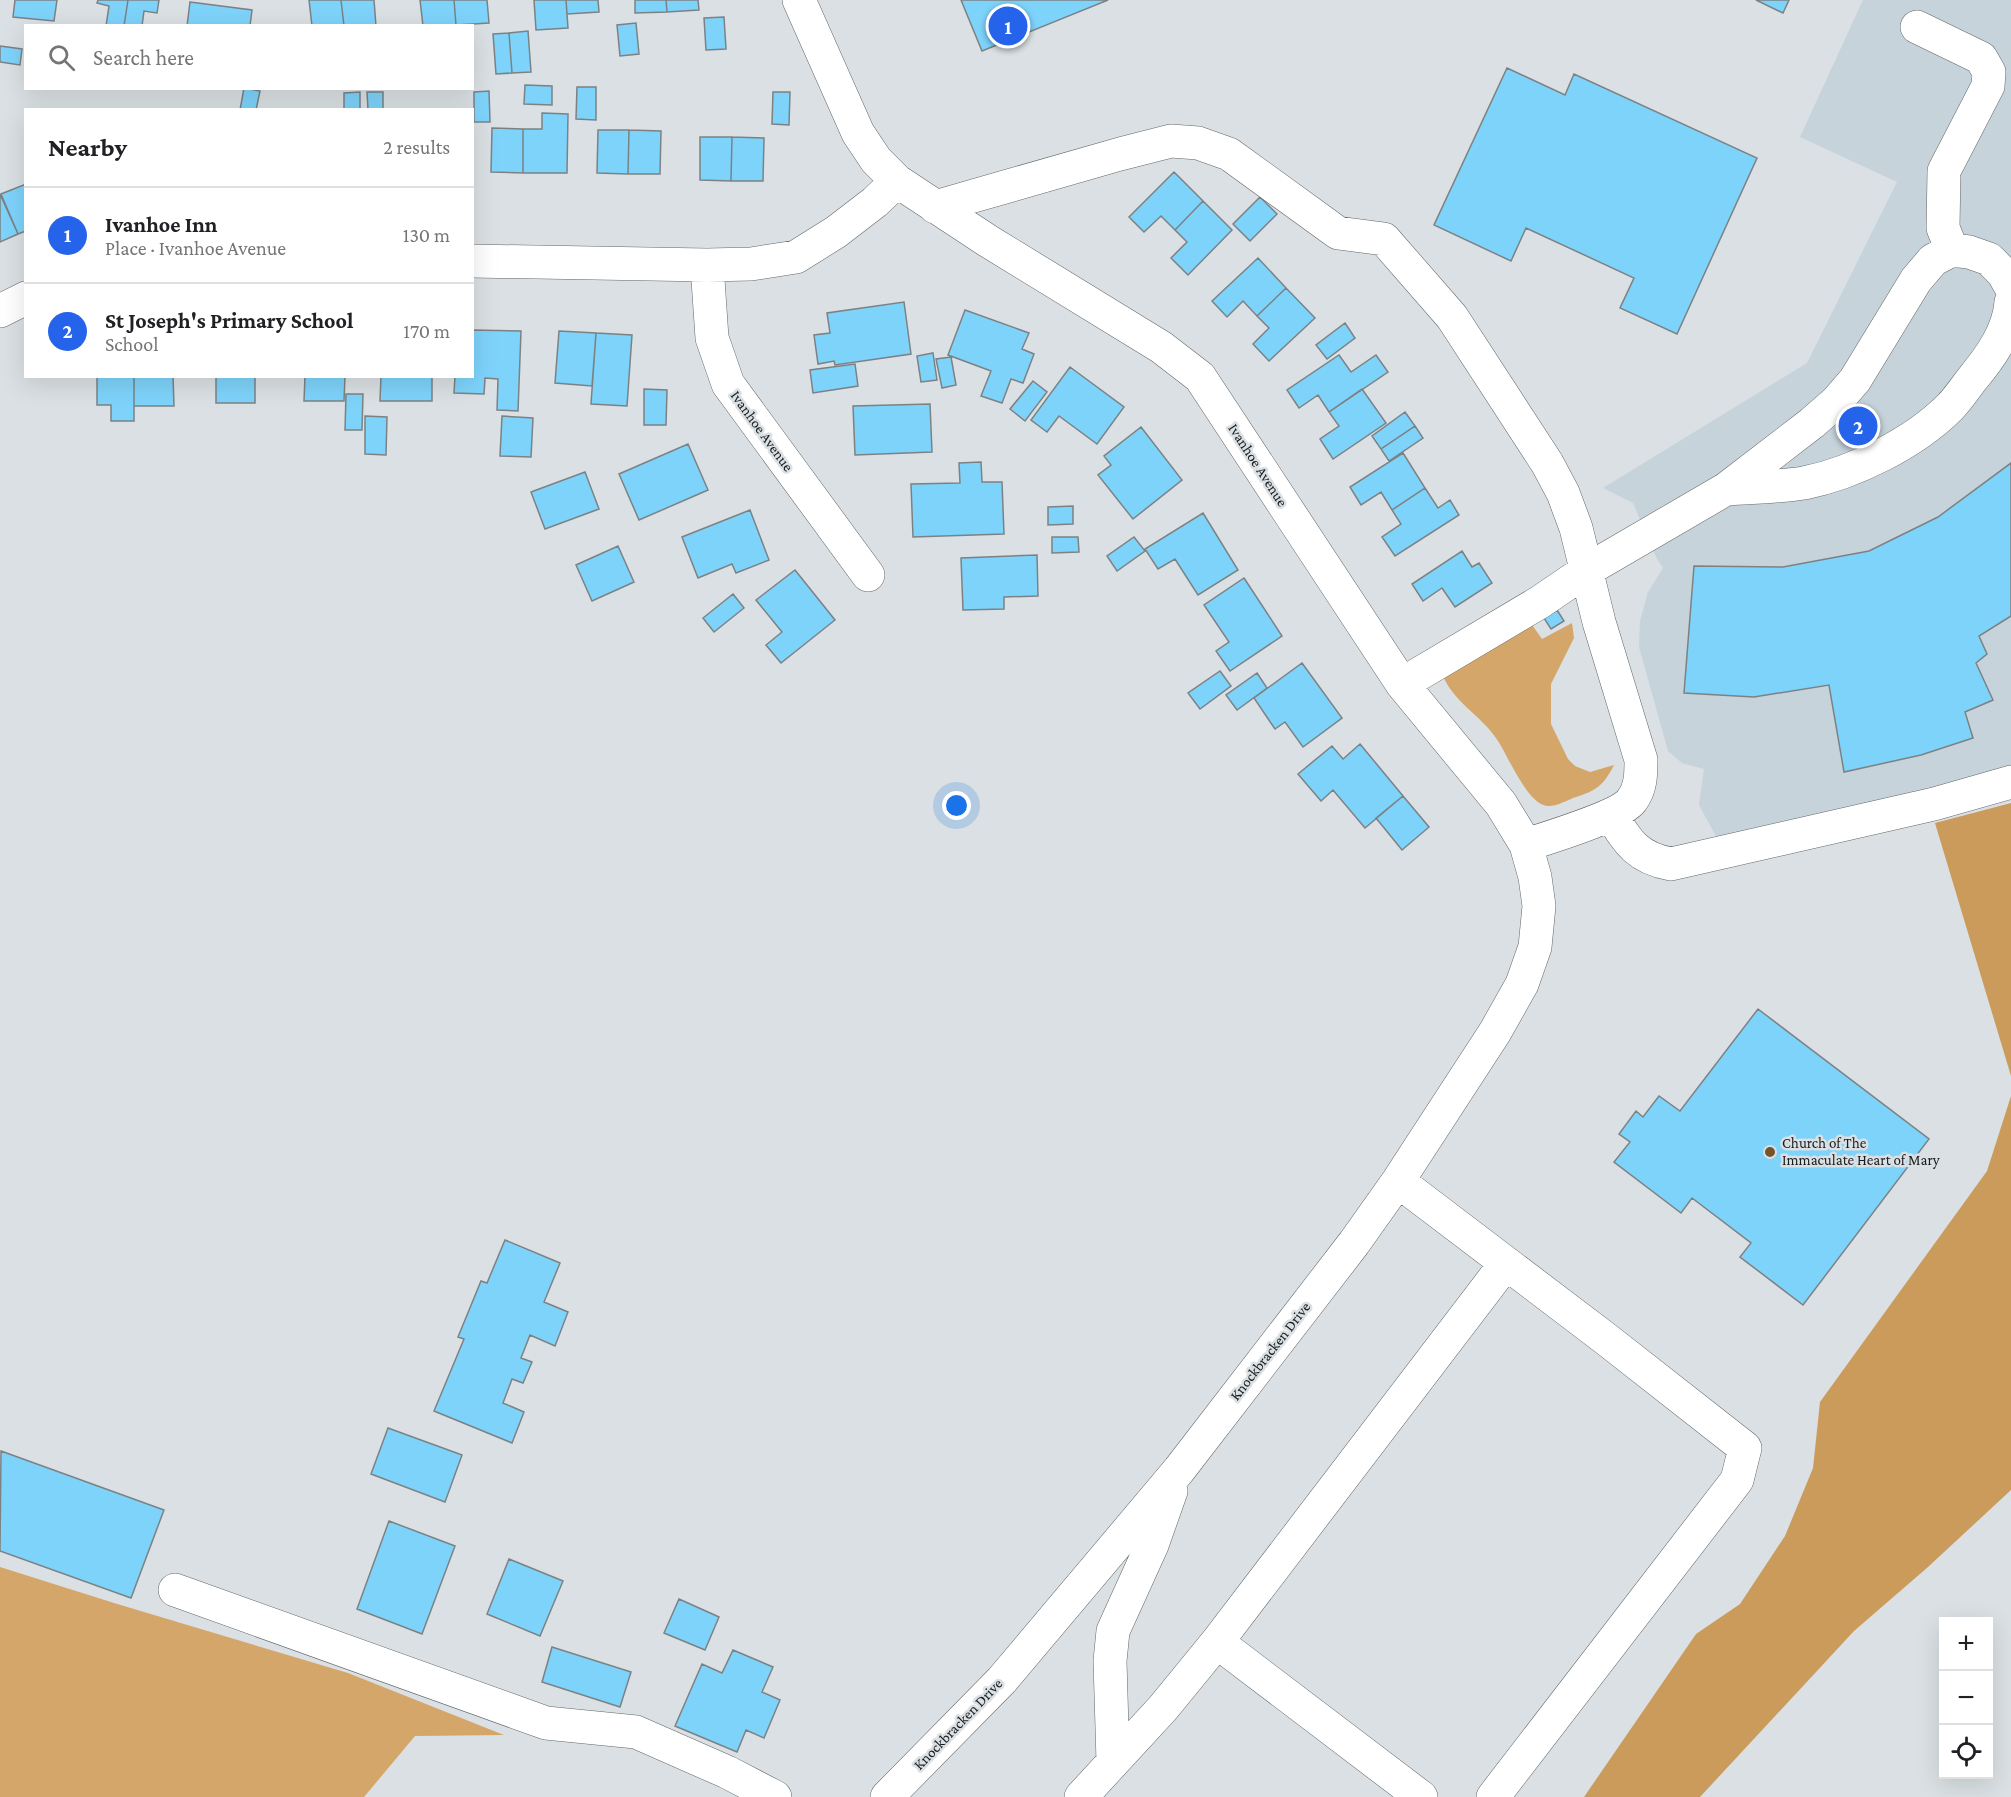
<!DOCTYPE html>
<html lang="en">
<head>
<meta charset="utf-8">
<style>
	:root { --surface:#fff; --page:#f6f6f6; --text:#202124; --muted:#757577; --line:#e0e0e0; --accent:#2563eb }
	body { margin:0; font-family:"Crimson Pro",serif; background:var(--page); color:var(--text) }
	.controls { position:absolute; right:18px; bottom:18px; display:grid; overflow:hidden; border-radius:0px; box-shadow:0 6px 24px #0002 }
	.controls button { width:54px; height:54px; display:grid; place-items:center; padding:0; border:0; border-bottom:2px solid var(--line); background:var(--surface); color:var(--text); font:30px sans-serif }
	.you { position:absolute; left:957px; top:806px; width:21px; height:21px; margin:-15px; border:4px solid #fff; border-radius:50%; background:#1a73e8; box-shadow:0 0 0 9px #1a73e833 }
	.badge { display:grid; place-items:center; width:39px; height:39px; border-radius:50%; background:var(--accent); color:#fff; font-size:20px; font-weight:700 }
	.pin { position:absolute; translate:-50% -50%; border:3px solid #fff; box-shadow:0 2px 6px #0006 }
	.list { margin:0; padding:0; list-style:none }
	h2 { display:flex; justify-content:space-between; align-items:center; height:78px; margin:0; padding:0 24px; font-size:26px }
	h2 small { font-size:20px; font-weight:400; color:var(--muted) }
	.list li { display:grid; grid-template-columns:39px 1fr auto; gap:18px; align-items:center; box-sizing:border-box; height:96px; padding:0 24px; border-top:2px solid var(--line) }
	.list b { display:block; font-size:22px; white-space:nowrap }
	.list p { margin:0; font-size:20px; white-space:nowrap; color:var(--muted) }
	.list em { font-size:20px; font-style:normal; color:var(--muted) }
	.icon { flex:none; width:33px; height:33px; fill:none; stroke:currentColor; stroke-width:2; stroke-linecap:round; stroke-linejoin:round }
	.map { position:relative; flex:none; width:2011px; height:1797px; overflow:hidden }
	.search { position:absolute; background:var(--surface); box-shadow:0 6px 24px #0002; left:24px; top:24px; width:450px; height:66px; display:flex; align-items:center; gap:15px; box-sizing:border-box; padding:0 21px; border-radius:0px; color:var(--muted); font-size:22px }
	.panel { position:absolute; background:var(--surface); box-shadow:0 6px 24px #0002; left:24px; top:108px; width:450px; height:270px; border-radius:0px }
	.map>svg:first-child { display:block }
	.built { fill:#c6d3da }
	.green { fill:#d4a66a }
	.forest { fill:#cb9b5b }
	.building { fill:#7ed3fb; stroke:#7c8284; stroke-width:1.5 }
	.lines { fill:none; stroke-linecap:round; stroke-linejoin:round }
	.minor-casing { stroke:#626769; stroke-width:34 }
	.minor { stroke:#fff; stroke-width:33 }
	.poi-dot { fill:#74552a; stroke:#dae0e3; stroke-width:2 }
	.labels { text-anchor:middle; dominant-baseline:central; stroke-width:5; stroke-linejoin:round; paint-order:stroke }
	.street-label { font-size:15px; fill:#181b1c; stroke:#dae0e3 }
	.poi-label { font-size:15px; fill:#181b1c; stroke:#dae0e3; text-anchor:start }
</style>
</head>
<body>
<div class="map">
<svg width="2011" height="1797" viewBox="0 0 2011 1797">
	<rect width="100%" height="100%" fill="#dae0e3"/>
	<path class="built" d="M 1863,0 L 2011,0 L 2011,769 L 1718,840 L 1699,805 L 1704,769 L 1682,763 L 1668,751 L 1639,647 L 1640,621 L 1648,592 L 1663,568 L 1657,559 L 1633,503 L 1603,488 L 1807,363 L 1897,182 L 1800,137 Z"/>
	<path class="green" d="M 1530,622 L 1542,639 L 1572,623 L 1574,638 L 1551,684 L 1551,724 L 1568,759 L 1575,766 L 1590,772 L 1614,765 C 1603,787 1595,791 1573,798 C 1566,801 1555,807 1547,806 C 1527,804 1508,755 1496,738 C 1481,716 1454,702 1443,676 Z
		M 0,1567 L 114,1603 L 348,1673 L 504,1735 L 415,1736 L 364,1797 L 0,1797 Z"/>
	<path class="forest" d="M 2011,803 L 2011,1076 L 1935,823 Z
		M 2011,1096 L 2011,1490 L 1928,1567 L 1854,1631 L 1700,1797 L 1584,1797 L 1696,1634 L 1740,1604 L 1785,1536 L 1813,1468 L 1820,1402 L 1987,1171 Z"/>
	<path class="building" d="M 15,0 L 57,0 L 54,21 L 13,17 Z
		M 98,0 L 128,0 L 124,26 L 106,26 L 109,6 L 97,3 Z
		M 128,0 L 159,0 L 157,13 L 144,11 L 142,26 L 124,26 Z
		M 309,0 L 341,0 L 344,26 L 312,26 Z
		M 341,0 L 374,0 L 376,26 L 344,26 Z
		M 420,0 L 454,0 L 456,25 L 423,26 Z
		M 454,0 L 487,0 L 489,23 L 456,25 Z
		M 534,0 L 566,0 L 568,28 L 536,30 Z
		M 566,0 L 598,0 L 599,12 L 567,14 Z
		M 635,0 L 666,0 L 667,12 L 635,13 Z
		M 666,0 L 698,0 L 699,10 L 667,12 Z
		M 961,0 L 1108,0 L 982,51 Z
		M 1756,0 L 1789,0 L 1783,13 Z
		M 190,2 L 252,10 L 250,26 L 187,26 Z
		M 724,17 L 726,49 L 706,50 L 704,18 Z
		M 636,23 L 639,54 L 620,56 L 617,25 Z
		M 528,31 L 531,72 L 512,73 L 509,33 Z
		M 509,33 L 512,73 L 496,74 L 493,34 Z
		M 0,46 L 22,49 L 20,65 L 0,62 Z
		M 1507,68 L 1565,95 L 1574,74 L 1757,158 L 1677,334 L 1620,308 L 1634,278 L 1526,228 L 1511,261 L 1434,225 Z
		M 525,85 L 552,86 L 552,105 L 524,104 Z
		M 577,87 L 596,87 L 596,120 L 576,119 Z
		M 244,88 L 260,91 L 256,110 L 240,110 Z
		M 489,91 L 490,122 L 474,122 L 474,92 Z
		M 360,92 L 360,110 L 344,110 L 344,93 Z
		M 367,92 L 383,92 L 383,110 L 368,110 Z
		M 773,92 L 790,92 L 789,125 L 772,124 Z
		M 542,113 L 568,114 L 567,173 L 523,173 L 523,129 L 542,129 Z
		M 492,128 L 523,129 L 523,173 L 491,172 Z
		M 598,130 L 629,130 L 628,174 L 597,173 Z
		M 629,130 L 661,131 L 660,174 L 628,174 Z
		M 700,137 L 732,137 L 731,181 L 700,180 Z
		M 732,137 L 764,138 L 763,181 L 731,181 Z
		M 1174,172 L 1203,201 L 1175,230 L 1161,216 L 1144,232 L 1129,217 Z
		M 26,184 L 26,231 L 18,234 L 1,194 Z
		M 0,194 L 18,234 L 0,242 Z
		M 1260,197 L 1277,214 L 1250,241 L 1233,224 Z
		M 1203,201 L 1232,230 L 1188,275 L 1171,258 L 1187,242 L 1175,230 Z
		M 1258,258 L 1286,288 L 1257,316 L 1243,301 L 1227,317 L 1212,301 Z
		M 1286,288 L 1315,318 L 1269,361 L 1253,344 L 1269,328 L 1257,316 Z
		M 904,302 L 911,354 L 835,365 L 834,361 L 818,364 L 814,335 L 830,333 L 827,313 Z
		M 965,310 L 1029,333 L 1022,349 L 1034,354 L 1023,383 L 1011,379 L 1002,403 L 981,396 L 991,371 L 948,355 Z
		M 1345,323 L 1355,338 L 1327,359 L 1316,345 Z
		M 472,330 L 521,331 L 518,411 L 497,410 L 498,379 L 485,378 L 484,394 L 454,393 L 455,376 L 472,376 Z
		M 559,331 L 596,333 L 592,386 L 555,383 Z
		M 596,333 L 632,335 L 627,406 L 591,404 Z
		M 933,353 L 937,380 L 921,382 L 917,356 Z
		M 1339,355 L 1351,372 L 1376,355 L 1388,372 L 1329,412 L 1318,395 L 1299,408 L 1287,390 Z
		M 951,357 L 956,385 L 942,388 L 936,359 Z
		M 855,364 L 858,386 L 813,393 L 810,370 Z
		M 1070,367 L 1124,407 L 1097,444 L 1059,416 L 1047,432 L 1031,420 Z
		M 97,376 L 134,376 L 134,421 L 111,421 L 111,405 L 97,405 Z
		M 134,376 L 173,376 L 174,406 L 134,406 Z
		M 216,376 L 255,376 L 255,403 L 216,403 Z
		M 305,376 L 345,376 L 344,401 L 304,401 Z
		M 381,376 L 432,376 L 432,401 L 380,401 Z
		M 1033,381 L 1047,392 L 1025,421 L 1010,409 Z
		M 644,389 L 667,390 L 666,425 L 644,425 Z
		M 1362,389 L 1386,423 L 1333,459 L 1320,439 L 1339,426 L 1329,412 Z
		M 346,394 L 363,394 L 362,430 L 345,430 Z
		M 930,404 L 932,452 L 855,455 L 853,406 Z
		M 1405,412 L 1415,426 L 1381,449 L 1372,436 Z
		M 365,416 L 387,417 L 386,455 L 365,454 Z
		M 502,416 L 533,418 L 531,457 L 500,456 Z
		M 1415,426 L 1423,438 L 1389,461 L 1381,449 Z
		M 1141,427 L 1182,480 L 1133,519 L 1098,475 L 1111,465 L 1104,456 Z
		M 688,444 L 708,490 L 639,520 L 619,474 Z
		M 1403,453 L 1425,488 L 1392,510 L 1381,492 L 1361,505 L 1350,487 Z
		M 981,462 L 982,482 L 1002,482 L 1004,534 L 913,537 L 911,484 L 960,483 L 959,463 Z
		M 2011,463 L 2011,616 L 1979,636 L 1987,654 L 1976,663 L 1993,700 L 1965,712 L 1973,738 L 1921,755 L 1844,772 L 1829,685 L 1754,697 L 1684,693 L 1694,566 L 1783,567 L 1869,551 L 1938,517 Z
		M 585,472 L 599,509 L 545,529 L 531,492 Z
		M 1425,488 L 1438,508 L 1450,500 L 1459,515 L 1395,556 L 1382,537 L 1401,524 L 1392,510 Z
		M 1073,506 L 1073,524 L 1048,525 L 1048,507 Z
		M 750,510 L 769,560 L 736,573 L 732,564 L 698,578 L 682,537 Z
		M 1203,513 L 1238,570 L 1198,595 L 1175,559 L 1158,569 L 1145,549 Z
		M 1052,537 L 1078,537 L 1079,552 L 1052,553 Z
		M 1134,537 L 1145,551 L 1117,571 L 1107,556 Z
		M 618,546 L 634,582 L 592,601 L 576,565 Z
		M 1462,551 L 1472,567 L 1479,563 L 1492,583 L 1455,607 L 1442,588 L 1423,601 L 1412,584 Z
		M 1037,555 L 1038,596 L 1004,597 L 1004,609 L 963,610 L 961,558 Z
		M 795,570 L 835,620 L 781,663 L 766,645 L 782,632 L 756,600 Z
		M 1244,578 L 1282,636 L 1230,671 L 1216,651 L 1229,642 L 1204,605 Z
		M 733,594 L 744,608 L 714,632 L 703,618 Z
		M 1557,610 L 1564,621 L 1551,629 L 1544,618 Z
		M 1302,663 L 1342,718 L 1303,747 L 1285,722 L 1275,729 L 1254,698 Z
		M 1220,671 L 1231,686 L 1200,709 L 1188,693 Z
		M 1257,673 L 1267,688 L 1237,710 L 1226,695 Z
		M 1360,744 L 1403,796 L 1365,828 L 1333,790 L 1321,801 L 1298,774 L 1332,746 L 1343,759 Z
		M 1403,796 L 1429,827 L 1402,850 L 1376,818 Z
		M 1758,1009 L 1929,1139 L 1803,1305 L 1740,1257 L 1751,1243 L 1692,1198 L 1681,1213 L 1614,1162 L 1630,1142 L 1619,1134 L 1636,1111 L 1643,1117 L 1659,1096 L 1680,1111 Z
		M 505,1240 L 560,1263 L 544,1302 L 568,1312 L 555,1346 L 530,1335 L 521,1358 L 532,1362 L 523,1383 L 512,1379 L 503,1403 L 524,1412 L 512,1443 L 434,1411 L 464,1339 L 458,1337 L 481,1281 L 487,1283 Z
		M 388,1428 L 462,1455 L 445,1502 L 371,1474 Z
		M 1,1451 L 164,1510 L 131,1598 L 0,1551 Z
		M 389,1521 L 455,1546 L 422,1634 L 357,1609 Z
		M 509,1559 L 563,1581 L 540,1636 L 487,1614 Z
		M 679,1599 L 719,1617 L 705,1650 L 664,1633 Z
		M 552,1647 L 631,1672 L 620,1707 L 542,1682 Z
		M 733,1650 L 773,1667 L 762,1692 L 780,1700 L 764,1738 L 746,1730 L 737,1752 L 675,1726 L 702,1664 L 722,1673 Z"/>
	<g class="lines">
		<g class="minor-casing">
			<path id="minor" d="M 799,0 L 858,133 L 876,160 L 897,181 L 988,241 L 1161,347 L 1200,377 L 1402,684 L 1501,804 L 1526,845 L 1535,877 L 1539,906 L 1535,947 L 1522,984 L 1495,1032 L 1398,1181 L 1354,1243 L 1179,1470 L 1002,1680 L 887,1797
				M 1917,27 L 1981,58 L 1989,72 L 1988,86 L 1944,171 L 1943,228 L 1952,250
				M 935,207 L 1120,154 L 1171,141 L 1198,143 L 1229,154 L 1338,233 L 1384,239 L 1452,317 L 1547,463 L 1563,493 L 1576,528 L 1599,622 L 1641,760 C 1641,774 1641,788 1632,800 C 1621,816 1547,838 1526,845
				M 472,261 L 707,265 L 751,264 L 796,257 L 836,232 L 875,202 L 897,181
				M 707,265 L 712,338 L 728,384 L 868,575
				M 0,311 L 26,298
				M 1726,489 C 1752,487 1779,487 1804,483 C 1854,473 1914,443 1950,407 C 1958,399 1965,388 1973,378 C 1991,356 2009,331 2011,302
				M 1402,684 L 1540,602 L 1587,570 L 1726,489 L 1812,423 L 1836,402 L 1855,380 L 1916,280 L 1933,260 L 1952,250 L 1969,252 L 1989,259 L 2003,273 L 2011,287
				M 1611,815 C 1628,842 1637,858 1671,864 L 1934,804 L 2011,782
				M 1398,1181 L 1606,1339 L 1745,1448 L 1737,1480 L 1493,1797
				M 175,1590 L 546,1723 L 636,1732 L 727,1772 L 775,1797
				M 1217,1642 L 1421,1797
				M 1113,1762 L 1110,1661 L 1113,1631 L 1152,1545 L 1171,1491
				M 1081,1797 L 1163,1708 L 1217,1642 L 1506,1263"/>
		</g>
		<use href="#minor" class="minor"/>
	</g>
	<circle class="poi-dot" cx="1770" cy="1152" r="6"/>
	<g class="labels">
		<g class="street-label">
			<text transform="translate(762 431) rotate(54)">Ivanhoe Avenue</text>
			<text transform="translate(1258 465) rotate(57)">Ivanhoe Avenue</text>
			<text transform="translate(1270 1351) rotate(-52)">Knockbracken Drive</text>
			<text transform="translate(958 1724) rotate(-46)">Knockbracken Drive</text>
		</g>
		<g class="poi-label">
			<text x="1782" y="1143">Church of The<tspan x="1782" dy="17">Immaculate Heart of Mary</tspan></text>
		</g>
	</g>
</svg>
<div class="controls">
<button>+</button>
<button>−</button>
<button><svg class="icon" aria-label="locate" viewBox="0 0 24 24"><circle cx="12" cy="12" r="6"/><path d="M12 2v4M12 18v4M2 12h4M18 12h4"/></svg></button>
</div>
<div class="you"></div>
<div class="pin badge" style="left:1008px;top:26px">1</div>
<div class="pin badge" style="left:1858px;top:426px">2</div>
<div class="search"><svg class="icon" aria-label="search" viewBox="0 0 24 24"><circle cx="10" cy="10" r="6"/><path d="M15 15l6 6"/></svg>Search here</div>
<section class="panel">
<h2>Nearby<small>2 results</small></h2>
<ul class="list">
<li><span class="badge">1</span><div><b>Ivanhoe Inn</b><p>Place · Ivanhoe Avenue</p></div><em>130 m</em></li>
<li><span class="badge">2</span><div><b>St Joseph's Primary School</b><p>School</p></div><em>170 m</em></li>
</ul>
</section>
</div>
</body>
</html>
